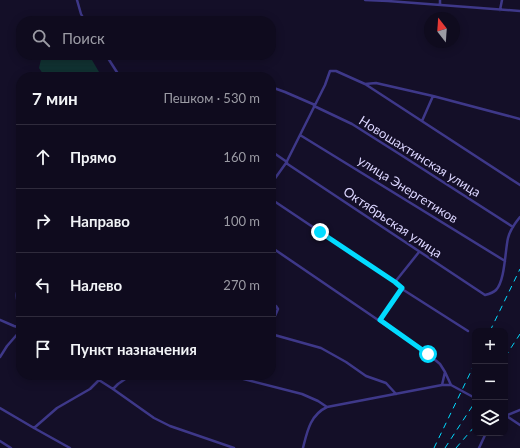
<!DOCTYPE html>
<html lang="ru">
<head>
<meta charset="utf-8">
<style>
	:root { --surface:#0f0b1e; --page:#1d192b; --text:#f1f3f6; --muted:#9b9ba4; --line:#2f2b3c }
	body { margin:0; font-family:Lato,sans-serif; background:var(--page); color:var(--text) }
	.controls { position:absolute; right:12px; bottom:12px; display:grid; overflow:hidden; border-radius:8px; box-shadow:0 2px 10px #0003 }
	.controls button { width:36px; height:36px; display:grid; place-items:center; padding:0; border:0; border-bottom:1px solid var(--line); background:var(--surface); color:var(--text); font:20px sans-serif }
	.compass { position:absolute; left:424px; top:12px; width:36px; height:36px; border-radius:50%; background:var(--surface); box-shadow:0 2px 10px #0003; rotate:343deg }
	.stop { position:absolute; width:12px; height:12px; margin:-9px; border:3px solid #02dbff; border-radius:50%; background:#fff }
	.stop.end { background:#02dbff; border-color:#fff; box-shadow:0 1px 4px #0008 }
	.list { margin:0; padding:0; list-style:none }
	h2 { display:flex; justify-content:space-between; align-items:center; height:52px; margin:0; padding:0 16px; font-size:17px }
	h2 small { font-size:13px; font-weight:400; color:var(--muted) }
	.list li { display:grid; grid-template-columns:26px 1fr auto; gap:12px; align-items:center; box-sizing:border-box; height:64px; padding:0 16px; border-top:1px solid var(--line) }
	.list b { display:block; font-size:15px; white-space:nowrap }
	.list em { font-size:13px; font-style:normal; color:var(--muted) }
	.icon { flex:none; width:22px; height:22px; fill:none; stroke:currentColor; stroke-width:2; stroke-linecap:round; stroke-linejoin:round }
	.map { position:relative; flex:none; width:520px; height:448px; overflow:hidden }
	.search { position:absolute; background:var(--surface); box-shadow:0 2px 10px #0003; left:16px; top:16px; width:260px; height:44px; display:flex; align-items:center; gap:10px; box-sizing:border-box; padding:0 14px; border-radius:16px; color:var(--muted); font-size:15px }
	.panel { position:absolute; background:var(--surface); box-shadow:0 2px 10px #0003; left:16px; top:72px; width:260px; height:308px; border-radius:16px }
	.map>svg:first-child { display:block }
	.green { fill:#113232 }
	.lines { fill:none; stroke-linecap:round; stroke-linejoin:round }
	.minor { stroke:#3e3889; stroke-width:2.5 }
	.rail { stroke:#02dbff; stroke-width:1; stroke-dasharray:6 5; stroke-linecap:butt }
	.route { stroke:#02dbff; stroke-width:5 }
	.labels { text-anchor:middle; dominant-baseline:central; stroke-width:3.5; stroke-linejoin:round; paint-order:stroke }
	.street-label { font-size:13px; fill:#dcd6ff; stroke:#140f28 }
</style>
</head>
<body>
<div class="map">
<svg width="520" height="448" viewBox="0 0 520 448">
	<rect width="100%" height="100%" fill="#140f28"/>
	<path class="green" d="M 42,55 L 89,55 L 102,77 L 45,77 L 39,68 Z"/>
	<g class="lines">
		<path class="minor" d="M 77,0 L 81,14 L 85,21
			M 365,0 L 388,1 L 520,11
			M 440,5 L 440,0
			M 500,10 L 502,0
			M 106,55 L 120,77
			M 365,84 L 376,83 L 433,96 L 520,119
			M 271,87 L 285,92 L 315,105
			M 314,106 L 352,124 L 401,155 L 513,227
			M 422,121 L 433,96
			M 300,135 L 505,261
			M 271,151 L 287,162
			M 286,163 L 485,295 C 489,294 493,293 496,290 C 505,281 505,251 508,238 C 510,230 515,223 520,217
			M 271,184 L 286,163 L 325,85 L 330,71 L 336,71 L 365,84 L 520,185
			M 271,199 L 395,282 L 402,289 L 468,331
			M 271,247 L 428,354 L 440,364 L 445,372 L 442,385
			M 21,277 C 17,291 14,297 21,310
			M 395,282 L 419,252
			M 271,303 L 276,306 L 278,309 L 271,325
			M 0,320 L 14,326 L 21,328
			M 380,320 L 402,289
			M 271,334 L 321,348 L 346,362 L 366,376 L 386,383 L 396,394
			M 0,357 L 7,346 L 21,330
			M 445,372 L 451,385 L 475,398
			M 91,375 L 113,389 L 154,418 L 170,426 L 234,448
			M 228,375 L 302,394 L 318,401 L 327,407
			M 113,389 L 118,384 L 131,375
			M 0,408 L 34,428 L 70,448
			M 505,415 L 520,425
			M 505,416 L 520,410
			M 34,428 L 57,408 L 90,389 L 99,380
			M 0,441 L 11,448
			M 303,448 C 307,432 310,415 327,407 L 442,385 L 451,385
			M 479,448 L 486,433"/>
		<path class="rail" d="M 490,331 L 520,269
			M 505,357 L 520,334
			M 434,448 L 475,363
			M 445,448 L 475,402
			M 456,448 L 475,426"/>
	</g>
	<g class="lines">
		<path class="route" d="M 320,232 L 395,282 L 402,288 L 380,320 L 428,354"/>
	</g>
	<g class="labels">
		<g class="street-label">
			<text transform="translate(420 156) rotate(32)">Новошахтинская улица</text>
			<text transform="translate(408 189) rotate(32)">улица Энергетиков</text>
			<text transform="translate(393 222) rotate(34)">Октябрьская улица</text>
		</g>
	</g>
</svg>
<div class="controls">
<button>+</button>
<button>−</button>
<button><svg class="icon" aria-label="layers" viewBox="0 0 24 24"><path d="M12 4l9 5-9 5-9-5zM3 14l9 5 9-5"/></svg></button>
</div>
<svg class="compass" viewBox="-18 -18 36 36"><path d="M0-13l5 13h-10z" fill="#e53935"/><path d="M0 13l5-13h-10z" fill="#9b9ba4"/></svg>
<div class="stop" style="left:428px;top:354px"></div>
<div class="stop end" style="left:320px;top:232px"></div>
<div class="search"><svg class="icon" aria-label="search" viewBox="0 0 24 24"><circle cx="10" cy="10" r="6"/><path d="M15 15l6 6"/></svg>Поиск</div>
<section class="panel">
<h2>7 мин<small>Пешком · 530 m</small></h2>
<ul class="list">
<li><svg class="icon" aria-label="ahead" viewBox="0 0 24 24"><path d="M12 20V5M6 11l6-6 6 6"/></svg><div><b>Прямо</b></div><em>160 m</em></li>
<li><svg class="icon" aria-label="right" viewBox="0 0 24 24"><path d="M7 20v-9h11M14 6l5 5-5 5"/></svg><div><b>Направо</b></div><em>100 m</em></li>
<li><svg class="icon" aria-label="left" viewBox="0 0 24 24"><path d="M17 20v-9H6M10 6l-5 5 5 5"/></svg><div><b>Налево</b></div><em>270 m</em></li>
<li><svg class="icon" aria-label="arrive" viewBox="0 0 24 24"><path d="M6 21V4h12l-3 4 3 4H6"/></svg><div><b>Пункт назначения</b></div></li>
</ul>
</section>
</div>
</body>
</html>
